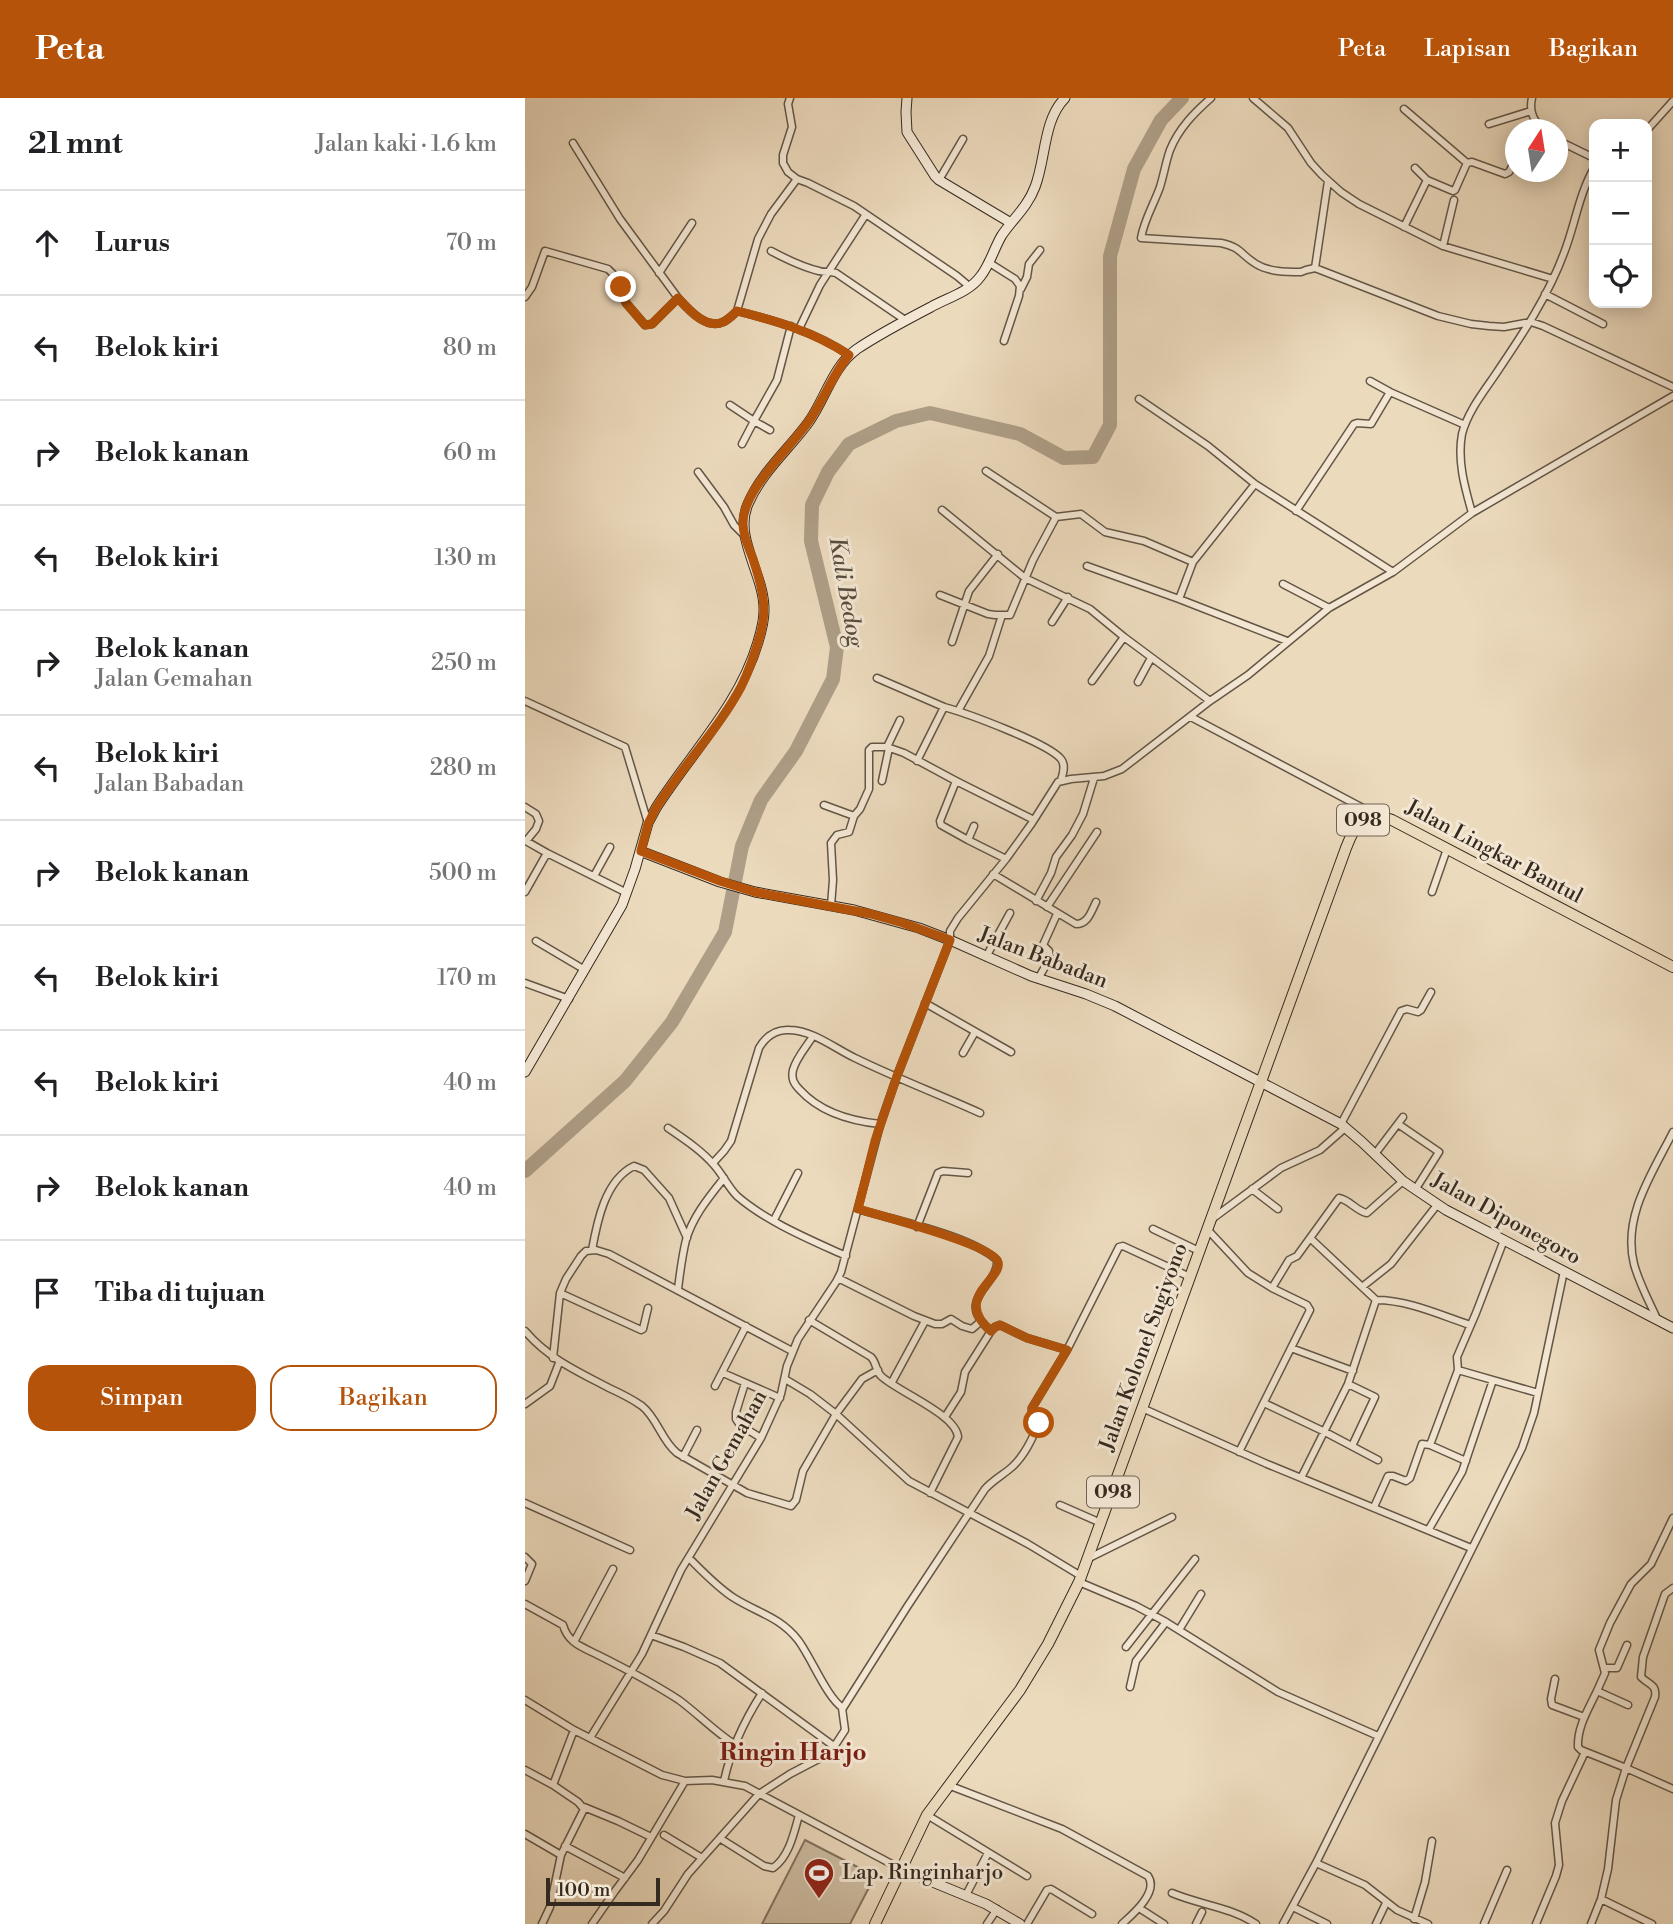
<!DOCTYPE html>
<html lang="id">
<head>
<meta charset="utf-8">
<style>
	:root { --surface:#fff; --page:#f6f6f6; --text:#202124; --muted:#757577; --line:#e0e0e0; --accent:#b45309 }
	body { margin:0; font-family:"Libre Bodoni",serif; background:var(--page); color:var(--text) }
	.controls { position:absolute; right:21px; top:21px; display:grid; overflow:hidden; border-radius:14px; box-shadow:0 4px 18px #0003 }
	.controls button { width:63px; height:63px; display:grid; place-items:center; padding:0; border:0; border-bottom:2px solid var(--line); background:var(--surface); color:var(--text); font:35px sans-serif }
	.compass { position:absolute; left:980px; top:21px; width:63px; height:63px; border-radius:50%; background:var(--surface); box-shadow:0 4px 18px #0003; rotate:12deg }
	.scale { position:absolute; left:21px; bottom:18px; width:114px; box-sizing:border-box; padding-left:7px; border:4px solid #352a1f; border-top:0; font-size:19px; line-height:24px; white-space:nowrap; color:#352a1f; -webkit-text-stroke:5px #f3e7d4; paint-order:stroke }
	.stop { position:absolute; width:21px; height:21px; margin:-16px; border:5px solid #b45309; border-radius:50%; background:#fff }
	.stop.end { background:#b45309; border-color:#fff; box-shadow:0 2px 7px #0008 }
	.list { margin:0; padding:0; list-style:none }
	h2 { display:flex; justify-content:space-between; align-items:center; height:91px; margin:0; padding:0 28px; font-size:30px }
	h2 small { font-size:23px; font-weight:400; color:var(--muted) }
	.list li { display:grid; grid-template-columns:46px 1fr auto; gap:21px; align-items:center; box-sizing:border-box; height:105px; padding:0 28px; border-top:2px solid var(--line) }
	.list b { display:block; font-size:26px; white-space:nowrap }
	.list p { margin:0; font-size:23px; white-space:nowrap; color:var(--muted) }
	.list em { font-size:23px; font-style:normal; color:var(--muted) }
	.actions { display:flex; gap:14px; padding:21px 28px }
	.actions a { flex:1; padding:16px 0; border:2px solid var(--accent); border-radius:21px; text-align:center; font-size:24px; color:var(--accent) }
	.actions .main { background:var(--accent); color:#fff }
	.icon { flex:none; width:38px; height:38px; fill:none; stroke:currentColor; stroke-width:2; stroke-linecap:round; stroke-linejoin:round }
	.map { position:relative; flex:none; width:1148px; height:1826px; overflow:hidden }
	header { display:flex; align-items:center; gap:42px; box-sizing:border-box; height:98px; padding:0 35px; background:var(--accent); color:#fff }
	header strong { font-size:33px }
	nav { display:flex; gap:38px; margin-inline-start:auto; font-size:24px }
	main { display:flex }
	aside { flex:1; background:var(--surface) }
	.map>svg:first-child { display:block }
	.green { fill:#cdbca2; stroke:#817360; stroke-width:2 }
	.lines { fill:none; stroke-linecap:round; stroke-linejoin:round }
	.river { stroke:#ae9e87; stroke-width:14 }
	.street-casing { stroke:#635646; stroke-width:9 }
	.secondary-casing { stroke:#352a1f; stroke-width:11 }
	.primary-casing { stroke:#352a1f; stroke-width:12 }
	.street { stroke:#f3e7d4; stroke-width:6 }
	.secondary { stroke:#f3e7d4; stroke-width:9 }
	.primary { stroke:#ecdabd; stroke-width:10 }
	.route { stroke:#b45309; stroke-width:9 }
	.labels { text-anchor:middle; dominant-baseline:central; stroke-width:6; stroke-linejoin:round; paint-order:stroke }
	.shield { fill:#f3e7d4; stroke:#6e6355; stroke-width:2 }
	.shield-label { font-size:19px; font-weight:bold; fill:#352a1f }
	.street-label { font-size:21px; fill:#352a1f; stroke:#f3e7d4 }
	.poi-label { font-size:21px; fill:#352a1f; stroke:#f3e7d4; text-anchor:start }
	.water-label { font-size:23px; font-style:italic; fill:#594d3e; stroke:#f3e7d4 }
	.quarter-label { font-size:24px; font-weight:bold; fill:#7a1f14; stroke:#f3e7d4 }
</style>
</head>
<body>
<header>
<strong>Peta</strong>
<nav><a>Peta</a><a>Lapisan</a><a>Bagikan</a></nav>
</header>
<main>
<aside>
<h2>21 mnt<small>Jalan kaki · 1.6 km</small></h2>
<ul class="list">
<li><svg class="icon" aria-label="ahead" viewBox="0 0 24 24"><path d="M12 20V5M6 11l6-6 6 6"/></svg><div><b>Lurus</b></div><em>70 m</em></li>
<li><svg class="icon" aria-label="left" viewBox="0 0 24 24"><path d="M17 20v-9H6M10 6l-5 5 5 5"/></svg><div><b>Belok kiri</b></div><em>80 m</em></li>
<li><svg class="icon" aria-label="right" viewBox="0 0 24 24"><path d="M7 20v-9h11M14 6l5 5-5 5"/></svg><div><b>Belok kanan</b></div><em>60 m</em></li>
<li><svg class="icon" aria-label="left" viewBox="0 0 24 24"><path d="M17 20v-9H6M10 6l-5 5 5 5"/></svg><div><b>Belok kiri</b></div><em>130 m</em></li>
<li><svg class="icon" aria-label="right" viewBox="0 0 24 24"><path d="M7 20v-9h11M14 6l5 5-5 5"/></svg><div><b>Belok kanan</b><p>Jalan Gemahan</p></div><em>250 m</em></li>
<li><svg class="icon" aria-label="left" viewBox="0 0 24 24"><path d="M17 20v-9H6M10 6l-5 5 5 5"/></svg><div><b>Belok kiri</b><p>Jalan Babadan</p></div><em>280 m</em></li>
<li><svg class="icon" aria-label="right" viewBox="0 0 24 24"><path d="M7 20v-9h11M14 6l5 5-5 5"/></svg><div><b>Belok kanan</b></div><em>500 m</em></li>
<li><svg class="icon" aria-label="left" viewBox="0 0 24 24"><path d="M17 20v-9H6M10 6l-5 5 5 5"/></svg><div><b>Belok kiri</b></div><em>170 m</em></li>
<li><svg class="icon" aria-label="left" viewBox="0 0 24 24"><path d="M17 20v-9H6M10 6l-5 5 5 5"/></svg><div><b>Belok kiri</b></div><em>40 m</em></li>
<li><svg class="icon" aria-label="right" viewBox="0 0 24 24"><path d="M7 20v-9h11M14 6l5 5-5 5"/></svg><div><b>Belok kanan</b></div><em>40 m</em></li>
<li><svg class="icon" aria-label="arrive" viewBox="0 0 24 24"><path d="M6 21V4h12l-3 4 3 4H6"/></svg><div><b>Tiba di tujuan</b></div></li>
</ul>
<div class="actions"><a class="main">Simpan</a><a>Bagikan</a></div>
</aside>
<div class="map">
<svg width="1148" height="1826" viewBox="0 0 1148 1826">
	<rect width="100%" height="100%" fill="#ecdabd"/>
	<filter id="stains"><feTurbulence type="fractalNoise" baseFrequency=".00286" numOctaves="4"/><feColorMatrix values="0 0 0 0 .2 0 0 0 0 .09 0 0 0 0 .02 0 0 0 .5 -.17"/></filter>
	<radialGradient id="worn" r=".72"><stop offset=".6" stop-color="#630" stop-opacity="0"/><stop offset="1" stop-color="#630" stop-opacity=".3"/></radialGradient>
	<path class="green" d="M 280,1742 L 350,1778 L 325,1826 L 237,1826 Z"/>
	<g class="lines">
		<path class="river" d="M 0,1073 L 100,983 L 147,924 L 200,834 L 217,748 L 236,702 L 271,653 L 308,581 L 312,549 L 286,443 L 287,407 L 303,374 L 324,346 L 371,323 L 405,315 L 495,336 L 539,360 L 568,359 L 585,327 L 585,158 L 609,71 L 636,22 L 657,0"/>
		<g class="street-casing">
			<path id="street" d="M 265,0 L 263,6 L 267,29 L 258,57 L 258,65 L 263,74 L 272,81 L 283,85 L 329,108 L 432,178 L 445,189
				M 686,0 C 669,15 654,30 645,52 C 641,63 639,76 635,89 C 629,106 619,122 616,140 L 696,145 C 716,149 716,157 731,166 C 744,174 761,174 776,174 L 781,172 L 790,170
				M 728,0 L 763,30 L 786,65 L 797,77 L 816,94 L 834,106 L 918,148 L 1028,181
				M 1007,0 C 1004,13 1008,22 1018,32
				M 879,11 L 942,65 L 947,64 L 980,76 L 984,74 L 990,63
				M 964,26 L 1006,13
				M 1122,32 L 1148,3
				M 1032,42 L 1069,60
				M 890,70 L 902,82 L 928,93 L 930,92 L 942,65
				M 414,82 L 438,41
				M 803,83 L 790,170 L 913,218 L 946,226 L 964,228 L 979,229 L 1006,224 L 1018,228 L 1148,289
				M 879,129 L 902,82
				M 918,148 L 929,102
				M 246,153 C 261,161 277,169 294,173 C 300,175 304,173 311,175 L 380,222
				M 463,164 L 490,181 L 495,188 L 494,198 L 479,243
				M 134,175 L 167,125
				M 496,191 L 502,179 L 504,166 L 515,152
				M 1020,196 L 1078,226
				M 0,199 L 7,189 L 20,153 L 83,171 L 91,179 L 101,205 L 120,227 L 127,226 L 153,200 L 95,121 L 48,45
				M 153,200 C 163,211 181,232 198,224 C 203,222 208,217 212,213 C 252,223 290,234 324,257
				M 212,213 L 233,141 L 246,116 L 272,81
				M 274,231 L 295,187 L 341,116
				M 845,283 L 865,294 L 940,327
				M 614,301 L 683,348 L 730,386 L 868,474
				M 205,307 L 229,323 L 252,282 L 266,228
				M 217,346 L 229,323 L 245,332
				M 461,373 L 531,419 L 556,416 L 580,434 L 619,443 L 668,464 L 654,501
				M 173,374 L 199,409 L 209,427 L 219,437
				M 417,412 L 500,480 L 565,511 L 599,539 L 685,603
				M 771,413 L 829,326 L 832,325 L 846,326 L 865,294
				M 947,415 C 940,390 932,363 937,336 C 942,316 956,297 968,280 C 995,240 1022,201 1039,155 C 1050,127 1054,96 1069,70
				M 668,464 L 730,386
				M 562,468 L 654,501 L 762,543
				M 758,486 L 804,510
				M 415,497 L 463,516 L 470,517 L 485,517 L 508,462 L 531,419
				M 527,524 L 543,499
				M 427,544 L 444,493 L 473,456
				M 352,580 L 419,609
				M 567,583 L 599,539
				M 613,584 L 626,560
				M 0,603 L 100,649 L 123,725
				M 433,613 L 464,558 L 477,517
				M 666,619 L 851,717
				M 362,649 L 379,655 L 431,683 L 415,723 L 416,727 L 443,742
				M 392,663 L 419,609 C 441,615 523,645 536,661 C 541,667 538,676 536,682
				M 357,683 L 364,650
				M 431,683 L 509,722
				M 299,707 L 329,718
				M 0,709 L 11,716 L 14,723 L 11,731 L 1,743 L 22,755 L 102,795
				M 449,728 L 443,742 L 481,761
				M 468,776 L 551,826 C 563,826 566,814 571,804
				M 69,778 L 85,749
				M 0,794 L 22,755
				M 907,794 L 922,751
				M 511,803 L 526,775 L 531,759 L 547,737 L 558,716 L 569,680
				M 306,808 L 308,782 L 306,745 L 312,737 L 324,734 L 329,718 L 335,711 L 344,691 L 344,652 L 347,649 L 362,649 L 375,622
				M 522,809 L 572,734
				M 11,843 L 60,872
				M 461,859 L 485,815
				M 513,881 L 525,860 L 524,853 L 518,847 L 532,816
				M 0,885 L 44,901
				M 400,905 L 486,954
				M 288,938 C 282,948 271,960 268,972 C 266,981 269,986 275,992 C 295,1014 326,1023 355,1026
				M 438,955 L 450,934
				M 816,1026 L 876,913 L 882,911 L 893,914 L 896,912 L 906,894
				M 873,1026 L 914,1054 L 890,1092
				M 143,1030 C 159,1041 176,1052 189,1067 C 198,1077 203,1089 212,1098 C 242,1124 286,1142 321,1158
				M 850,1056 L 878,1019
				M 188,1065 L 199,1053 L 206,1043 L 234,950 C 241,938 251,931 265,932 C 289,933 309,950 330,960 C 371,980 413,996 455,1015
				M 727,1091 L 753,1111
				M 333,1111 C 371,1123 444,1137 472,1162 C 475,1187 427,1201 466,1233 L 440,1274 L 436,1294 L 420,1319
				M 687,1121 L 756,1070 L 795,1052 L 820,1030
				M 249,1122 L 273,1075
				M 392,1129 L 413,1075 L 418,1073 L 443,1075
				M 628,1131 L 674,1153
				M 682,1131 L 723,1175 L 747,1190 L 782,1207 L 785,1212 L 714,1354
				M 785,1140 L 851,1202 C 883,1202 915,1217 945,1227
				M 67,1152 C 72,1124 80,1082 109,1068 L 119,1072 L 144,1100 L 162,1140
				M 313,1180 L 389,1218 L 410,1226 L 417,1226 L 426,1221 L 437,1228 L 447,1231 L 455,1224
				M 837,1189 L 866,1166 L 912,1107
				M 747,1190 L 764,1162 L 772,1158 L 814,1100 C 825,1102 831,1113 842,1115 L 878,1083
				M 153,1191 C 155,1175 157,1158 161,1142 C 168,1118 184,1099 199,1080
				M 35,1195 L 116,1232 L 118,1231 L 123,1210
				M 1132,1221 C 1124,1203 1114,1185 1109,1166 C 1097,1118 1128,1074 1148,1034
				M 284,1222 L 346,1259 C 352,1265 350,1272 356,1278 C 373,1294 431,1316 433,1339 L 405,1395
				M 0,1233 C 24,1261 52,1273 84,1290 C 95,1295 107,1301 117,1308 C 133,1321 136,1342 152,1355 L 222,1395 L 266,1408 L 271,1402 L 278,1373 L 311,1316 L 337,1281 L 353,1272
				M 466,1233 L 470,1229 L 475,1227 L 502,1240 L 542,1252
				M 766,1250 L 828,1273
				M 28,1260 L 35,1195 L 41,1181 L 56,1158 L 61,1153 L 71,1152 L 84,1156 L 267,1253
				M 933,1272 L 1013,1295
				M 198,1275 L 255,1300
				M 260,1281 L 285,1296 L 311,1316 L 384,1383 L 503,1446 L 556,1478
				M 367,1284 L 400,1223
				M 220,1285 L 211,1314 L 211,1321 L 215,1327 L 236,1340
				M 823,1286 L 850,1299 L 827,1348
				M 190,1288 L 221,1228
				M 739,1305 L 800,1334 L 853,1362
				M 0,1306 L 25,1288 L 34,1265
				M 617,1310 L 742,1366 L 946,1450
				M 905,1347 L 933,1272 L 932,1259 L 951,1215 L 979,1142
				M 158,1359 L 172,1332
				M 776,1380 L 823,1286 L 851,1202
				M 0,1405 L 105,1452
				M 535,1407 L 576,1425
				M 849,1409 L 863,1378 L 868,1378 L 881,1383 L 885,1380 L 897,1346 L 905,1347 L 941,1363
				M 904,1431 L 937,1374 L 968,1282
				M 0,1459 L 7,1466 L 0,1483
				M 164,1460 C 178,1474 192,1489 209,1500 C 233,1515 255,1519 273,1542 C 286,1559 302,1600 318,1610 L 382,1509 L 460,1391 C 468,1382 478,1377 487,1369 C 500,1357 507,1341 514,1325 L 513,1321 L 507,1316 L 507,1310 L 542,1252 L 594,1149 L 598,1148 L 665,1179
				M 564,1460 L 647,1419
				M 554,1484 L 611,1508 L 641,1524 L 753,1594 L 853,1638
				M 1148,1490 L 1140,1496 L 1118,1559 L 1116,1579 C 1124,1587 1132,1586 1130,1599 L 1101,1670 L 1148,1691
				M 0,1506 L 38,1527 C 43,1545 57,1549 73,1557 C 101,1571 128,1585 154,1602 C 173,1616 189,1633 209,1646
				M 654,1532 L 676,1496
				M 126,1537 L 159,1549 L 195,1565 L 310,1649
				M 49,1544 L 88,1471
				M 601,1549 L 670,1461
				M 1080,1570 L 1092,1570 L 1102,1547
				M 1030,1581 L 1026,1601 L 1027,1607 L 1059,1619
				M 605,1589 L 611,1563 L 641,1524
				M 1072,1593 L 1080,1575 L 1074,1552 L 1085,1525 L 1106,1486 L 1126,1466 L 1148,1420
				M 0,1602 L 49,1632 L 137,1677 L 160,1683 L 187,1682 L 220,1688 L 376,1771
				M 65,1640 L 117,1556 L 156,1472 L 236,1340 L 256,1296 L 262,1268 L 273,1241 L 311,1184 L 316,1174 L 355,1027 L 372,978 L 425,842 L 425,833 L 433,820 L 481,761 L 507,725 L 533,684 L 546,681 L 579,678 L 597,671 L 685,603 L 723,577 L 804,510 L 868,474 L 947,415 L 1148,298
				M 0,1672 L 28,1687
				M 199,1683 C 206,1650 219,1623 237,1595
				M 423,1687 L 537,1731 L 623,1778 C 634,1794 608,1816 597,1826
				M 59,1709 L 93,1723 L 126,1739
				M 402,1717 L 502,1778
				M 0,1736 L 36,1757
				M 139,1737 L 177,1760
				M 196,1741 L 239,1768 L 248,1770 C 264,1759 269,1735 274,1717
				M 40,1748 L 100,1780
				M 791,1765 L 840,1787 L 872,1812 L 903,1826
				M 647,1795 C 675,1807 706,1809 731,1826
				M 441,1797 L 463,1755
				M 1076,1801 L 1127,1826
				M 768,1809 L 802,1826
				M 614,1810 L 639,1826
				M 889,1821 L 900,1784 L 907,1743
				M 17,1826 L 25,1809 L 36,1757 L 59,1711 L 53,1704 L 28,1687 L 49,1632
				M 67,1826 L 90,1793 L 113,1762 L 160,1683
				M 127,1826 L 139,1813 L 163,1776 L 234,1696 L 265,1676 L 305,1655 L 320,1632 L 317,1610
				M 462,1826 L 472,1811
				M 502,1826 L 522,1792 L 526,1791 L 567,1816
				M 671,1826 L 677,1814
				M 758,1826 L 791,1765 L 997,1350 L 1009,1315 L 1039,1173
				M 851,1826 L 861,1805
				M 959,1826 L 982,1772
				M 1011,1826 L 1031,1778 L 1034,1767 L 1030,1725 L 1037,1703 L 1060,1654
				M 1066,1826 L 1076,1801 L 1083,1771 L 1091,1702 L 1101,1670 L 1056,1652 L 1053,1649 C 1052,1629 1064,1610 1072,1593 L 1103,1607"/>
		</g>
		<g class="secondary-casing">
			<path id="secondary" d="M 382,0 L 381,14 L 382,34 L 410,78 L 414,82 L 486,125
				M 115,753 L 195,784 L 230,794 L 329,812 L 394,830 L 425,842 L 506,878 L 561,896 L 590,908 L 816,1026 L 837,1044 L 878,1083 L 921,1112 L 1148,1230
				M 0,974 L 97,807 L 110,771 L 123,725 L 131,710 C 166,655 214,608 233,544 C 236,534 239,524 239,513 C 240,477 208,440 223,406 C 236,375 263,352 283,325 C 300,302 307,269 332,251 C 356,235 381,222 406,209 C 422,200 444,194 455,179 C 465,167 469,150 477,137 C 488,121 503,108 510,89 C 521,61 518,22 540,0
				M 376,1771 L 461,1806 L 495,1826"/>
		</g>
		<g class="primary-casing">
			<path id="primary" d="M 350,1826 L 402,1717 L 495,1592 L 523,1546 L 554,1484 L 821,750 C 830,726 839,712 867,722 L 1148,869"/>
		</g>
		<use href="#street" class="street"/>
		<use href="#secondary" class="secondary"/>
		<use href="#primary" class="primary"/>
	</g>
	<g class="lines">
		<path class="route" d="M 96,189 L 101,205 L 120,227 L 127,226 L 153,200 C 163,211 181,232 198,224 C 203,222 208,217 212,213 C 252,223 289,234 324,257 C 308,276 300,299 286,320 C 268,348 217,391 218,426 C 218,438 224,450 228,461 C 236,485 243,509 236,534 C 231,552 225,571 216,589 C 194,630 157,669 131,710 L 123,726 L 116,753 L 195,783 L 230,794 L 346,816 L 378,825 L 425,842 L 372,978 L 350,1043 L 333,1111 C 354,1117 468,1147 473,1164 C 478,1181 427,1200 466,1233 L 470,1229 L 475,1227 L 502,1240 L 542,1252 L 507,1310 L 507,1315 L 512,1320 L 514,1325"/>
	</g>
	<defs>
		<g id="stadium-pin" transform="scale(1.575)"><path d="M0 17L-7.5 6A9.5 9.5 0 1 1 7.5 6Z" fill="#8f2418" stroke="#f3e7d4"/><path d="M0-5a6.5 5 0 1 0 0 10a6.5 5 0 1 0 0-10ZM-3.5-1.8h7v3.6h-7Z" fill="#fff"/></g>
	</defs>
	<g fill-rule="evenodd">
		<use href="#stadium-pin" x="294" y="1775"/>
	</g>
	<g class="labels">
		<g class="shield">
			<rect x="812" y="706.5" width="52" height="31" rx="5"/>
			<rect x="562" y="1378.5" width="52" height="31" rx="5"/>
		</g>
		<g class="shield-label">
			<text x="838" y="722">098</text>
			<text x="588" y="1394">098</text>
		</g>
		<g class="street-label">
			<text transform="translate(969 754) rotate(28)">Jalan Lingkar Bantul</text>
			<text transform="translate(518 860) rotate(21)">Jalan Babadan</text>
			<text transform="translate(981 1121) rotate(29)">Jalan Diponegoro</text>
			<text transform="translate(619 1249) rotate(-70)">Jalan Kolonel Sugiyono</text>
			<text transform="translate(202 1357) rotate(-61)">Jalan Gemahan</text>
		</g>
		<g class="poi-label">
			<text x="317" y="1775">Lap. Ringinharjo</text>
		</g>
		<g class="water-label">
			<text transform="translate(321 494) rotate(80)">Kali Bedog</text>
		</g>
		<g class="quarter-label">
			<text x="268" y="1655">Ringin Harjo</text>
		</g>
	</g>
	<rect width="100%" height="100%" filter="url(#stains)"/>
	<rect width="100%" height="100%" fill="url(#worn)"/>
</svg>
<div class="controls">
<button>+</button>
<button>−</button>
<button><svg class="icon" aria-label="locate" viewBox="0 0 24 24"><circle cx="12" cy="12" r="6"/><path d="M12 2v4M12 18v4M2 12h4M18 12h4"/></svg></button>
</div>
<svg class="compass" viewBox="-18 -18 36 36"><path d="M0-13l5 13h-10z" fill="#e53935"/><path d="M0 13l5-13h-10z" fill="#757577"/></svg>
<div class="scale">100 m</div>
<div class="stop" style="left:514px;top:1325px"></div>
<div class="stop end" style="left:96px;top:189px"></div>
</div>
</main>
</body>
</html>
